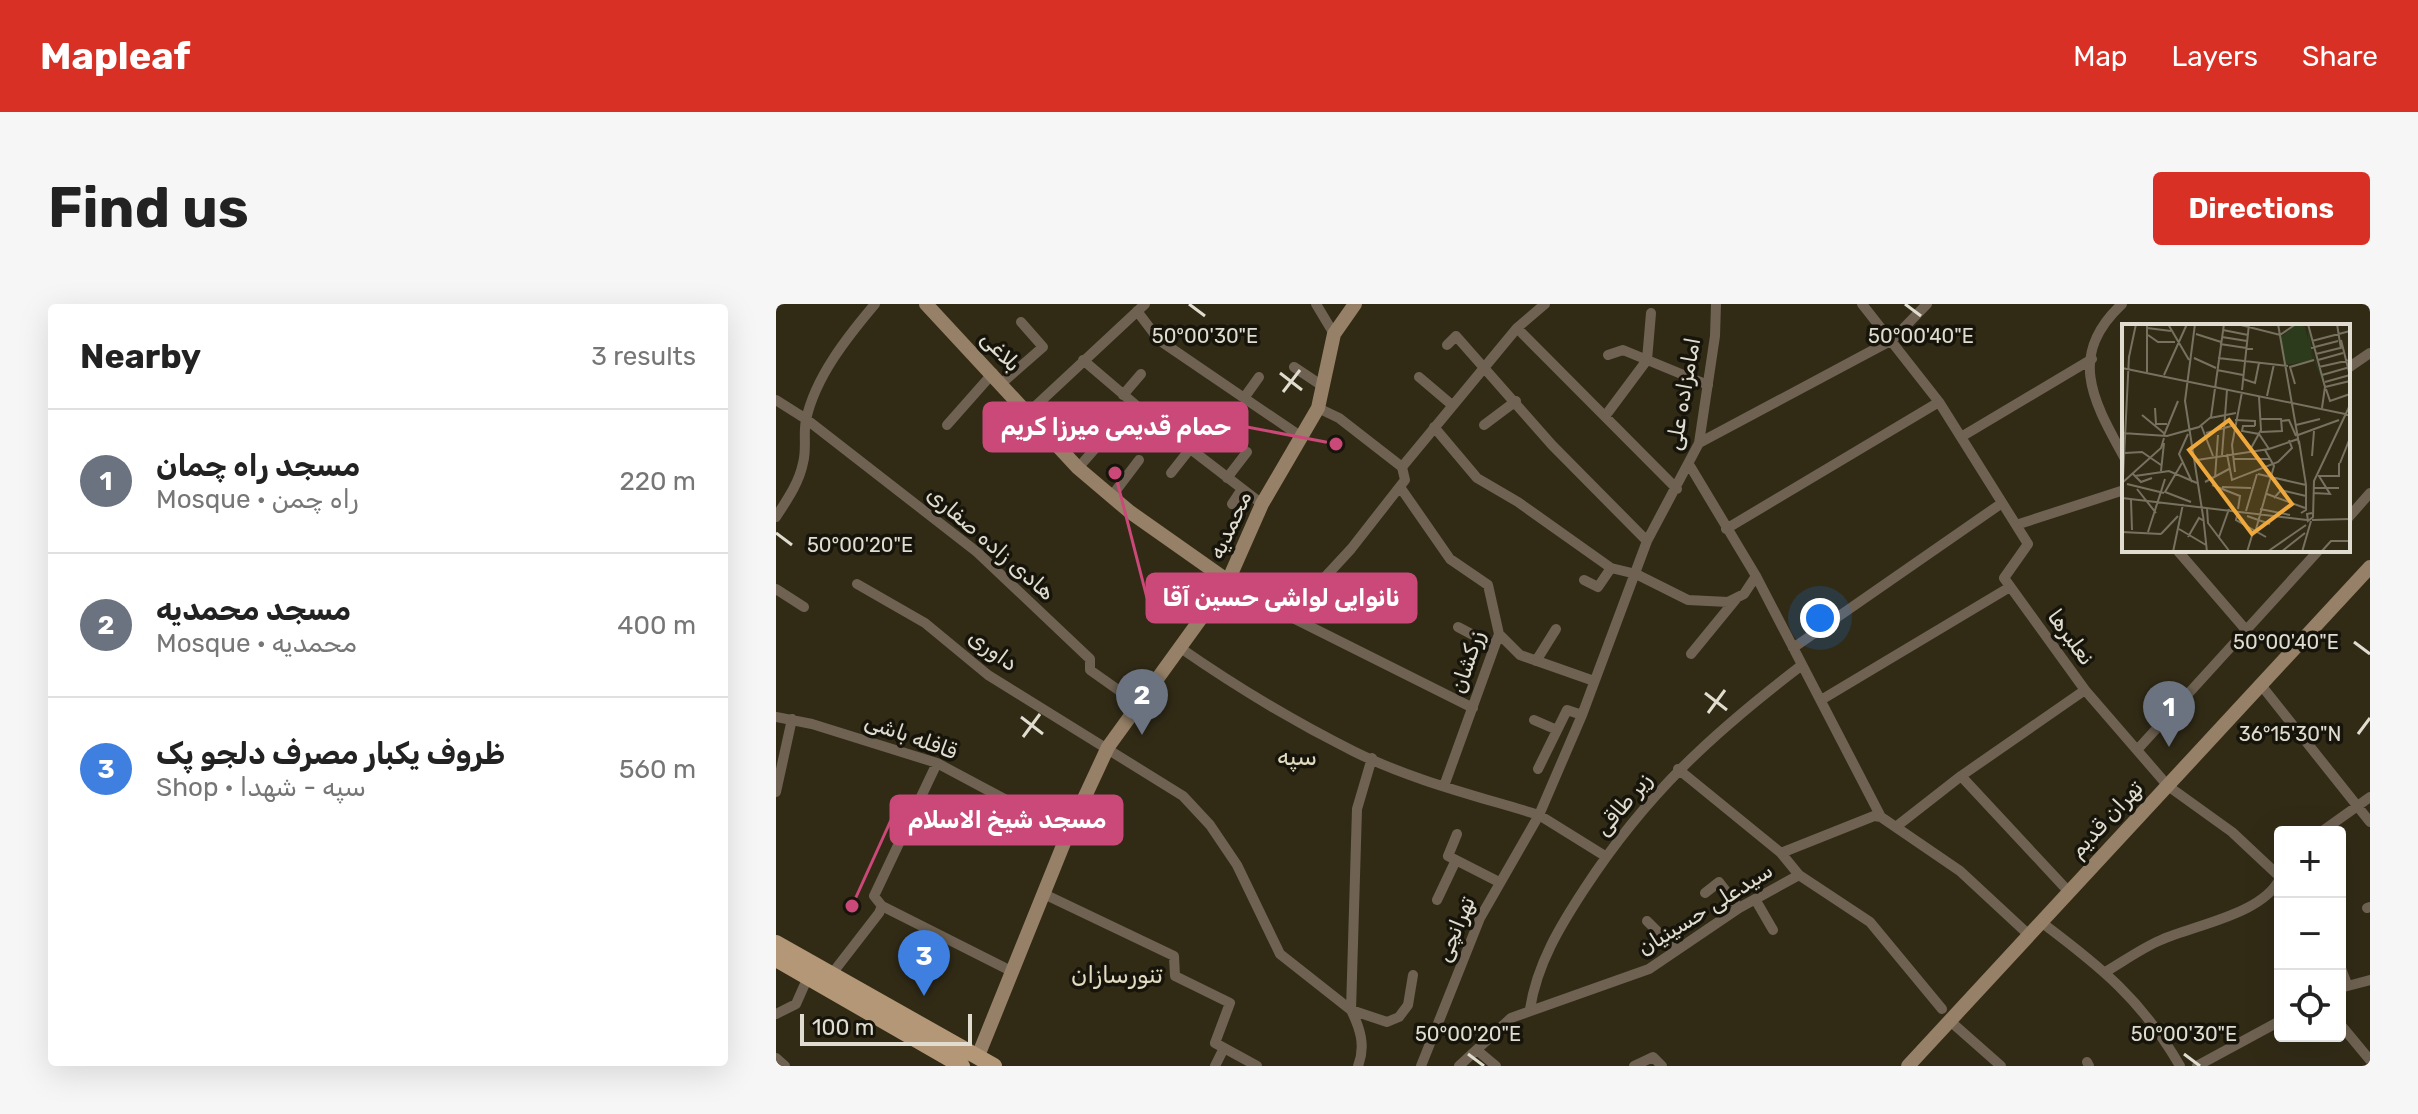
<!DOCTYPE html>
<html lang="en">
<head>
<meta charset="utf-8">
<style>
	:root { --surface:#fff; --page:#f6f6f6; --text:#222; --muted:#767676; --line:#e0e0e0; --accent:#d93025 }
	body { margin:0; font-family:Rubik,Cairo,sans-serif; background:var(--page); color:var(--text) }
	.controls { position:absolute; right:24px; bottom:24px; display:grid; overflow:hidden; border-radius:8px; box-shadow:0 8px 32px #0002 }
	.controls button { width:72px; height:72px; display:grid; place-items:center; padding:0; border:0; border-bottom:2px solid var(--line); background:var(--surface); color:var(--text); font:40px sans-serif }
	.scale { position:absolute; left:24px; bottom:20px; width:172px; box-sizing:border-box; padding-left:8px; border:4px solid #e0ddd0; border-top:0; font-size:22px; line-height:28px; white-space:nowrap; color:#e0ddd0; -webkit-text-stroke:6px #16140b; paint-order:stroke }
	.you { position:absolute; left:1044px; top:314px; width:28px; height:28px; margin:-20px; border:6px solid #fff; border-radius:50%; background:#1a73e8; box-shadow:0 0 0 12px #1a73e833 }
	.badge { display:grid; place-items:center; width:52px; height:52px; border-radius:50%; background:var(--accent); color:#fff; font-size:26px; font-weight:700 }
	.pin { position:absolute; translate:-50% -66px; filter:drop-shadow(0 2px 4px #0008) }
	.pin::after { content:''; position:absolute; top:42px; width:28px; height:24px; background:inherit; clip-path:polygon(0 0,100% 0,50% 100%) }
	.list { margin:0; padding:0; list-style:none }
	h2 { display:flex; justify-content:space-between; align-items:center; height:104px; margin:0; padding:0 32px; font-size:34px }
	h2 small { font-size:26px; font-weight:400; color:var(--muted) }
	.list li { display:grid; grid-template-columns:52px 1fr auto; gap:24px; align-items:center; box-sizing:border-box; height:144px; padding:0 32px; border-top:2px solid var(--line) }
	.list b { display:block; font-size:30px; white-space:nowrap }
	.list p { margin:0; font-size:26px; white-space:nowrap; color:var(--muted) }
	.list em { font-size:26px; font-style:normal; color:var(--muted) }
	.icon { flex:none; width:44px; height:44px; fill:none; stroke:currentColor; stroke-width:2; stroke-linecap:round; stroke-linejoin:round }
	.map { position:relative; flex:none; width:1594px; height:762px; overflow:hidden; border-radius:8px }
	header { display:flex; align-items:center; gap:48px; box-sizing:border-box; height:112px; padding:0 40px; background:var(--accent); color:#fff }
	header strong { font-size:38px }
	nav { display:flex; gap:44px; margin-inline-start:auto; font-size:28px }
	.intro { display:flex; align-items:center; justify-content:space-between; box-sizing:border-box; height:192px; padding:0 48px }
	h1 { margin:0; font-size:56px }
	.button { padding:20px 36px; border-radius:8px; background:var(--accent); color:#fff; font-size:28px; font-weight:700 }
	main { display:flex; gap:48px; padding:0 48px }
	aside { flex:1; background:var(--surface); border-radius:8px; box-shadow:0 8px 32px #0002 }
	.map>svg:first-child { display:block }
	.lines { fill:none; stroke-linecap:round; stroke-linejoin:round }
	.street { stroke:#6f6252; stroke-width:10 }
	.secondary { stroke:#968067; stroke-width:14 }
	.primary { stroke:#b39777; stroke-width:16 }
	.ticks { fill:none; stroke:#e0ddd0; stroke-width:3 }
	.labels { text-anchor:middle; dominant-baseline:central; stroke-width:7; stroke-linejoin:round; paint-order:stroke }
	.street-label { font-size:22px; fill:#e0ddd0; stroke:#16140b }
	.neighbourhood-label { font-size:24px; fill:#e2dbc1; stroke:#16140b }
	.inset-road { fill:none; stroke:#777260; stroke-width:2 }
	.view { fill:#eea83c; fill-opacity:0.15; stroke:#eea83c; stroke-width:4 }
	.inset-edge { fill:none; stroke:#e0ddd0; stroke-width:4 }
	.ticks-label { font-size:20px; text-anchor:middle; fill:#e0ddd0; stroke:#16140b; stroke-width:7; stroke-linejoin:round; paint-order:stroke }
	.leader { fill:none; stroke:#ca4978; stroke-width:3 }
	.callout-dot { fill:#ca4978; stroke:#16140b; stroke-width:3 }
	.callout { fill:#ca4978; stroke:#ca4978; stroke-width:3 }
	.callout-label { font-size:24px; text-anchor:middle; font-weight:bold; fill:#fff }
</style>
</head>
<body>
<header>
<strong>Mapleaf</strong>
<nav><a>Map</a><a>Layers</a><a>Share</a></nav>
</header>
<div class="intro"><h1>Find us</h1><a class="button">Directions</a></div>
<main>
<aside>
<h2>Nearby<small>3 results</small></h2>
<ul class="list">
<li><span class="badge" style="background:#6b7280">1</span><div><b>مسجد راه چمان</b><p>Mosque · راه چمن</p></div><em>220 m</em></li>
<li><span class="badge" style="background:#6b7280">2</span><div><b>مسجد محمدیه</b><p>Mosque · محمدیه</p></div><em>400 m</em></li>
<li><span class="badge" style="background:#3f7fe0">3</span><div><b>ظروف یکبار مصرف دلجو پک</b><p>Shop · سپه - شهدا</p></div><em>560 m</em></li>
</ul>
</aside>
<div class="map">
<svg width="1594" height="762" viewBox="0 0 1594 762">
	<rect width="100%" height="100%" fill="#312b16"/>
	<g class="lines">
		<path class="street" d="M 540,0 L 558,30
			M 1086,0 L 1163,98 L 1252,240 L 1228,274 L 1309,386 L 1392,482 L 1456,528 L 1504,573
			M 1346,0 C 1290,52 1318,98 1348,153
			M 361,7 L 383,36 L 524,132
			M 741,24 L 901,185
			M 671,41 L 680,32 L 776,141 L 871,237
			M 832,51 L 847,46 L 932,81
			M 307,56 L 382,120 L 486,200
			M 518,63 L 548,83
			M 1572,64 L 1594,49
			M 643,73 L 676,101
			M 226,79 L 267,43 L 245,18
			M 347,91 L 365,70
			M 468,94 L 483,73
			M 0,96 L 30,115 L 201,248 L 314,355 L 314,366 L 362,400
			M 542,104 L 563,114 L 626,163
			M 251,110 L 369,0
			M 830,111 L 871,56 L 875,9
			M 171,121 L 217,69
			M 708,121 L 740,97
			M 658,123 L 701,174 L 742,198 L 835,264 L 860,270 L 912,296 L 952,298 L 968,290 L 980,272
			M 393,129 L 410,110
			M 1185,133 L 1316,55
			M 923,139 L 1116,36 L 1151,0
			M 914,162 L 980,272 L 1105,513 L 1184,567 L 1253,631
			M 626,163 L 741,24 L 769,0
			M 302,164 L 331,131
			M 395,169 L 414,145
			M 451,174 L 471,148
			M 624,183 L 674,255 L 712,281 L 723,330 L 668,482
			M 335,193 L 363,156
			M 456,200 L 466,185
			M 0,213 C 11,196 23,179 27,159 C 31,145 27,129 30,116 C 39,73 72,32 99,0
			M 1572,214 L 1594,189
			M 1240,221 L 1348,186
			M 950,225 L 1163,98
			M 1401,246 L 1470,326
			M 808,276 L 822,283 L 835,264
			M 452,277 L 513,312 L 697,404
			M 81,280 L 149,319 L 212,371 L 407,492 L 434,521 L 461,561 L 504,650 L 575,706 L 611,718 L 623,713 L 632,701 L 637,671
			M 0,285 L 28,303
			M 513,312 L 575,245 L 629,176 L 626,163
			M 682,323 L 718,342
			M 723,330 L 744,351 L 818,377
			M 403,343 C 459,382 517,417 577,447 C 635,476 701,492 763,511 L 806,411 L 871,237 L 923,139 L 939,32 L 940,0
			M 1017,344 L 1226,199
			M 915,350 L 960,295
			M 760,357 L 780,325
			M 1485,381 L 1594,518
			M 1045,396 L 1234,283
			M 0,413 L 36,420 L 161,459 L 292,529
			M 758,416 L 781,426
			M 1361,446 L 1543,246
			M 762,465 L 791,406 L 806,411
			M 902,465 L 1005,549 L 1023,571
			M 1185,472 L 1293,588
			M 0,488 L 16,415
			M 1121,522 L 1185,472 L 1309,386
			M 1545,528 L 1594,493
			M 681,530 L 672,552 L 723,578
			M 1005,549 L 1098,512 L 1105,513
			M 929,589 L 943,578 L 963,604
			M 268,590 L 398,652 L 399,672 L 454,699 L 439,739 L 481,762
			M 979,595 L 997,626
			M 661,596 L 680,556
			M 106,602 L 237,668
			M 1591,604 L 1594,603
			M 871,617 L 900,646
			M 1265,618 C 1325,663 1366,696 1404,762
			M 1564,662 L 1571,680
			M 1331,667 C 1348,657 1366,644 1385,636 C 1418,621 1488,610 1504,574
			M 55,671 L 103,609 L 106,602 L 98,592 L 161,459
			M 1564,684 L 1594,676
			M 754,705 C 761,660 784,622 809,584 C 871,489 937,429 1026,361
			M 0,710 L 20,700 L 32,673
			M 1174,717 L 1225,762
			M 1564,720 L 1594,756
			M 702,747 L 720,762
			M 0,754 L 9,762
			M 1311,758 L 1313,762
			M 439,762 L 448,744
			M 582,762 C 590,742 584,724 575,706 L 581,505 L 596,454
			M 645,762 L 704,614 L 763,511 L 829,552
			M 683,762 L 735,714 L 873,665 L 963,604 L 1023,571 L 1094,618 L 1166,705
			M 858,762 L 877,753 L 886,762
			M 1421,762 L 1504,717"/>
		<path class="secondary" d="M 150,0 L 302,164 L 354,208 L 452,277
			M 202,752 L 292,529 L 332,443 L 452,277 L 486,200 L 542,104 L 558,30 L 579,0
			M 1132,762 L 1594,263"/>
		<path class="primary" d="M 0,639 L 218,762
			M 0,655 L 186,762"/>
	</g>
	<path class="ticks" d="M 413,0 L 429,12M 1129,0 L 1145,12M 504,69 L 526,86M 507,88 L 524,66M 0,229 L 16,241M 1578,338 L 1594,350M 929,389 L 951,406M 932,409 L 949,386M 245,413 L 267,430M 1582,430 L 1594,414M 247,433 L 264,410M 692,750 L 708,762M 1408,750 L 1424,762"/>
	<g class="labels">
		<g class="street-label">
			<text transform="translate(225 47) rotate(47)">بلاغی</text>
			<text transform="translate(907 90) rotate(-80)">امامزاده علی</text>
			<text transform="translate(454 221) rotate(-65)">محمدیه</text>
			<text transform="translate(215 239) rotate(41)">هادی زاده صفاری</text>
			<text transform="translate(1295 333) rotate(54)">نعلبرها</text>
			<text transform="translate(217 346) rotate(36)">داوری</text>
			<text transform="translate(691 358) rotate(-72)">زرکشان</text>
			<text transform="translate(135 432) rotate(20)">قافله باشی</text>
			<text transform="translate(847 500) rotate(-50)">زیر طاقی</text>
			<text transform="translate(1330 515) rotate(-47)">تهران قدیم</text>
			<text transform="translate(929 605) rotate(-32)">سیدعلی حسینیان</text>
			<text transform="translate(679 625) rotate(-67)">تهرانچی</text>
		</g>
		<g class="neighbourhood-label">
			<text x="521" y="453">سپه</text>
			<text x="341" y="671">تنورسازان</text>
		</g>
	</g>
	<g transform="translate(1346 20)">
		<rect width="228" height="228" fill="#312b16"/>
		<path d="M 174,0 L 183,3 L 186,16 L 186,0 L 190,28 L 202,57 L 202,62 L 188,25 L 191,36 L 164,41 L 159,13 Z" fill="#2c3b1c"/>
		<path class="inset-road" d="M 46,0 L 67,36M 73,0 L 63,77 L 81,192M 115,0 L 158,11 L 174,0M 156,0 L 177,120M 186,0 L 203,63 L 200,84M 215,0 L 219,25M 25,4 L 49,7M 101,6 L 126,11M 74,10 L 99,18M 26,11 L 36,18 L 53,18M 100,13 L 125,17M 219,16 L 228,52M 190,17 L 228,7M 98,20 L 131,25M 189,24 L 216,17M 194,30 L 218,24M 7,33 L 14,0M 72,34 L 94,44M 96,34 L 166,42M 196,36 L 221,29M 197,43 L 228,36M 0,44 L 228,91M 95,46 L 121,51M 25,48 L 25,0M 42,51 L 65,0M 200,51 L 228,43M 121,55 L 133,59 L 137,39M 203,58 L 228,51M 173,60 L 168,43 L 192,36M 203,63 L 228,57M 204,65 L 208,77 L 228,70M 120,66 L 127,0M 145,72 L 152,40M 33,84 L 34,100 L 45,100M 20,91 L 43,110M 88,94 L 114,89M 139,95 L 159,95 L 160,107 L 139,108M 113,96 L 133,97 L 133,102M 159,97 L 167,96 L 174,112M 79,101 L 91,132M 174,101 L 198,95M 133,102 L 121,102 L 120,107 L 137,110 L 147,125M 0,109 L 45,112 L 77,103 L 89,93 L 102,0M 84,109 L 113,101M 66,110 L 57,130 L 70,158M 42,111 L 56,77M 176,111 L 217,96M 177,117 L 184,161 L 184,186 L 179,189M 128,126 L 139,106 L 137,73M 3,129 L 20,128 L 39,141M 105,130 L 110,156 L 156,138 L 170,124 L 167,116M 100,131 L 105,66M 190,132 L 192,107M 111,135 L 149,135M 75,136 L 147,125 L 176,115M 60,139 L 43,168 L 69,178M 218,139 L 228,114M 39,147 L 42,119M 113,148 L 110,121 L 120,68M 10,149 L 19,158 L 30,154M 136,150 L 184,161M 13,152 L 47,147 L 75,159M 196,152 L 217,152 L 217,139M 93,154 L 96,111M 83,158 L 107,145M 0,159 L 39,124 L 42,114M 5,160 L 42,169M 90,161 L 118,172 L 116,185M 100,163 L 129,164M 192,164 L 217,164M 15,165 L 34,189M 192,169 L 208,170 L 197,152M 145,170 L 183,184M 0,174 L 185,196M 0,174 L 7,32M 152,174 L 159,166 L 184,172M 9,176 L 10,206M 85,184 L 86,199 L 108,228M 138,185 L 168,191M 124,187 L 135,150M 116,188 L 114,196 L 144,213M 190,189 L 185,190 L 186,197 L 191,193 L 192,157 L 228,81M 81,191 L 85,228M 125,192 L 148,200M 190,196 L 228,195M 57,205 L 84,221M 134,205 L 152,142 L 143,126M 0,208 L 39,210M 26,208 L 43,155M 39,210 L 56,192M 66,213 L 77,194 L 82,197M 97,213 L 107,185M 51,228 L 61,180M 125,228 L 132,205M 145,228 L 184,201M 159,228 L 183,209M 180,228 L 189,197M 199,228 L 209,217 L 228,217"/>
		<path class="view" d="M 107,96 L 170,180 L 130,210 L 67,126 Z"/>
		<rect width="228" height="228" class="inset-edge"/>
	</g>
	<g class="ticks-label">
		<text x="429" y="39">50°00'30"E</text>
		<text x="1145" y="39">50°00'40"E</text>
		<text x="84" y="248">50°00'20"E</text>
		<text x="1510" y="345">50°00'40"E</text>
		<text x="1514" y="437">36°15'30"N</text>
		<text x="692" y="737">50°00'20"E</text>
		<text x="1408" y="737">50°00'30"E</text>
	</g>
	<path class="leader" d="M560 140L471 123M339 169L371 294M76 602L115 516"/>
	<g class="callout-dot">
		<circle cx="560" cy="140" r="8"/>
		<circle cx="339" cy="169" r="8"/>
		<circle cx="76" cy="602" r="8"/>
	</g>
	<g class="callout">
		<rect x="208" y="99" width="263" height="48" rx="8"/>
		<rect x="371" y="270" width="269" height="48" rx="8"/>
		<rect x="115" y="492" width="231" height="48" rx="8"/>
	</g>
	<g class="callout-label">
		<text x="340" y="131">حمام قدیمی میرزا کریم</text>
		<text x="505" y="302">نانوایی لواشی حسین آقا</text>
		<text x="231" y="524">مسجد شیخ الاسلام</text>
	</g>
</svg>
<div class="controls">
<button>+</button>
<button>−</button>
<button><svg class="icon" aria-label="locate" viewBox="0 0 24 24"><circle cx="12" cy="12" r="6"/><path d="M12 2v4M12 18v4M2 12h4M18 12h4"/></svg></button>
</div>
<div class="scale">100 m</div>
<div class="you"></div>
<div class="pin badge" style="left:1393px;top:443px;background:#6b7280">1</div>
<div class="pin badge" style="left:366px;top:431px;background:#6b7280">2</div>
<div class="pin badge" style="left:148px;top:692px;background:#3f7fe0">3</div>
</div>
</main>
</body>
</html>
